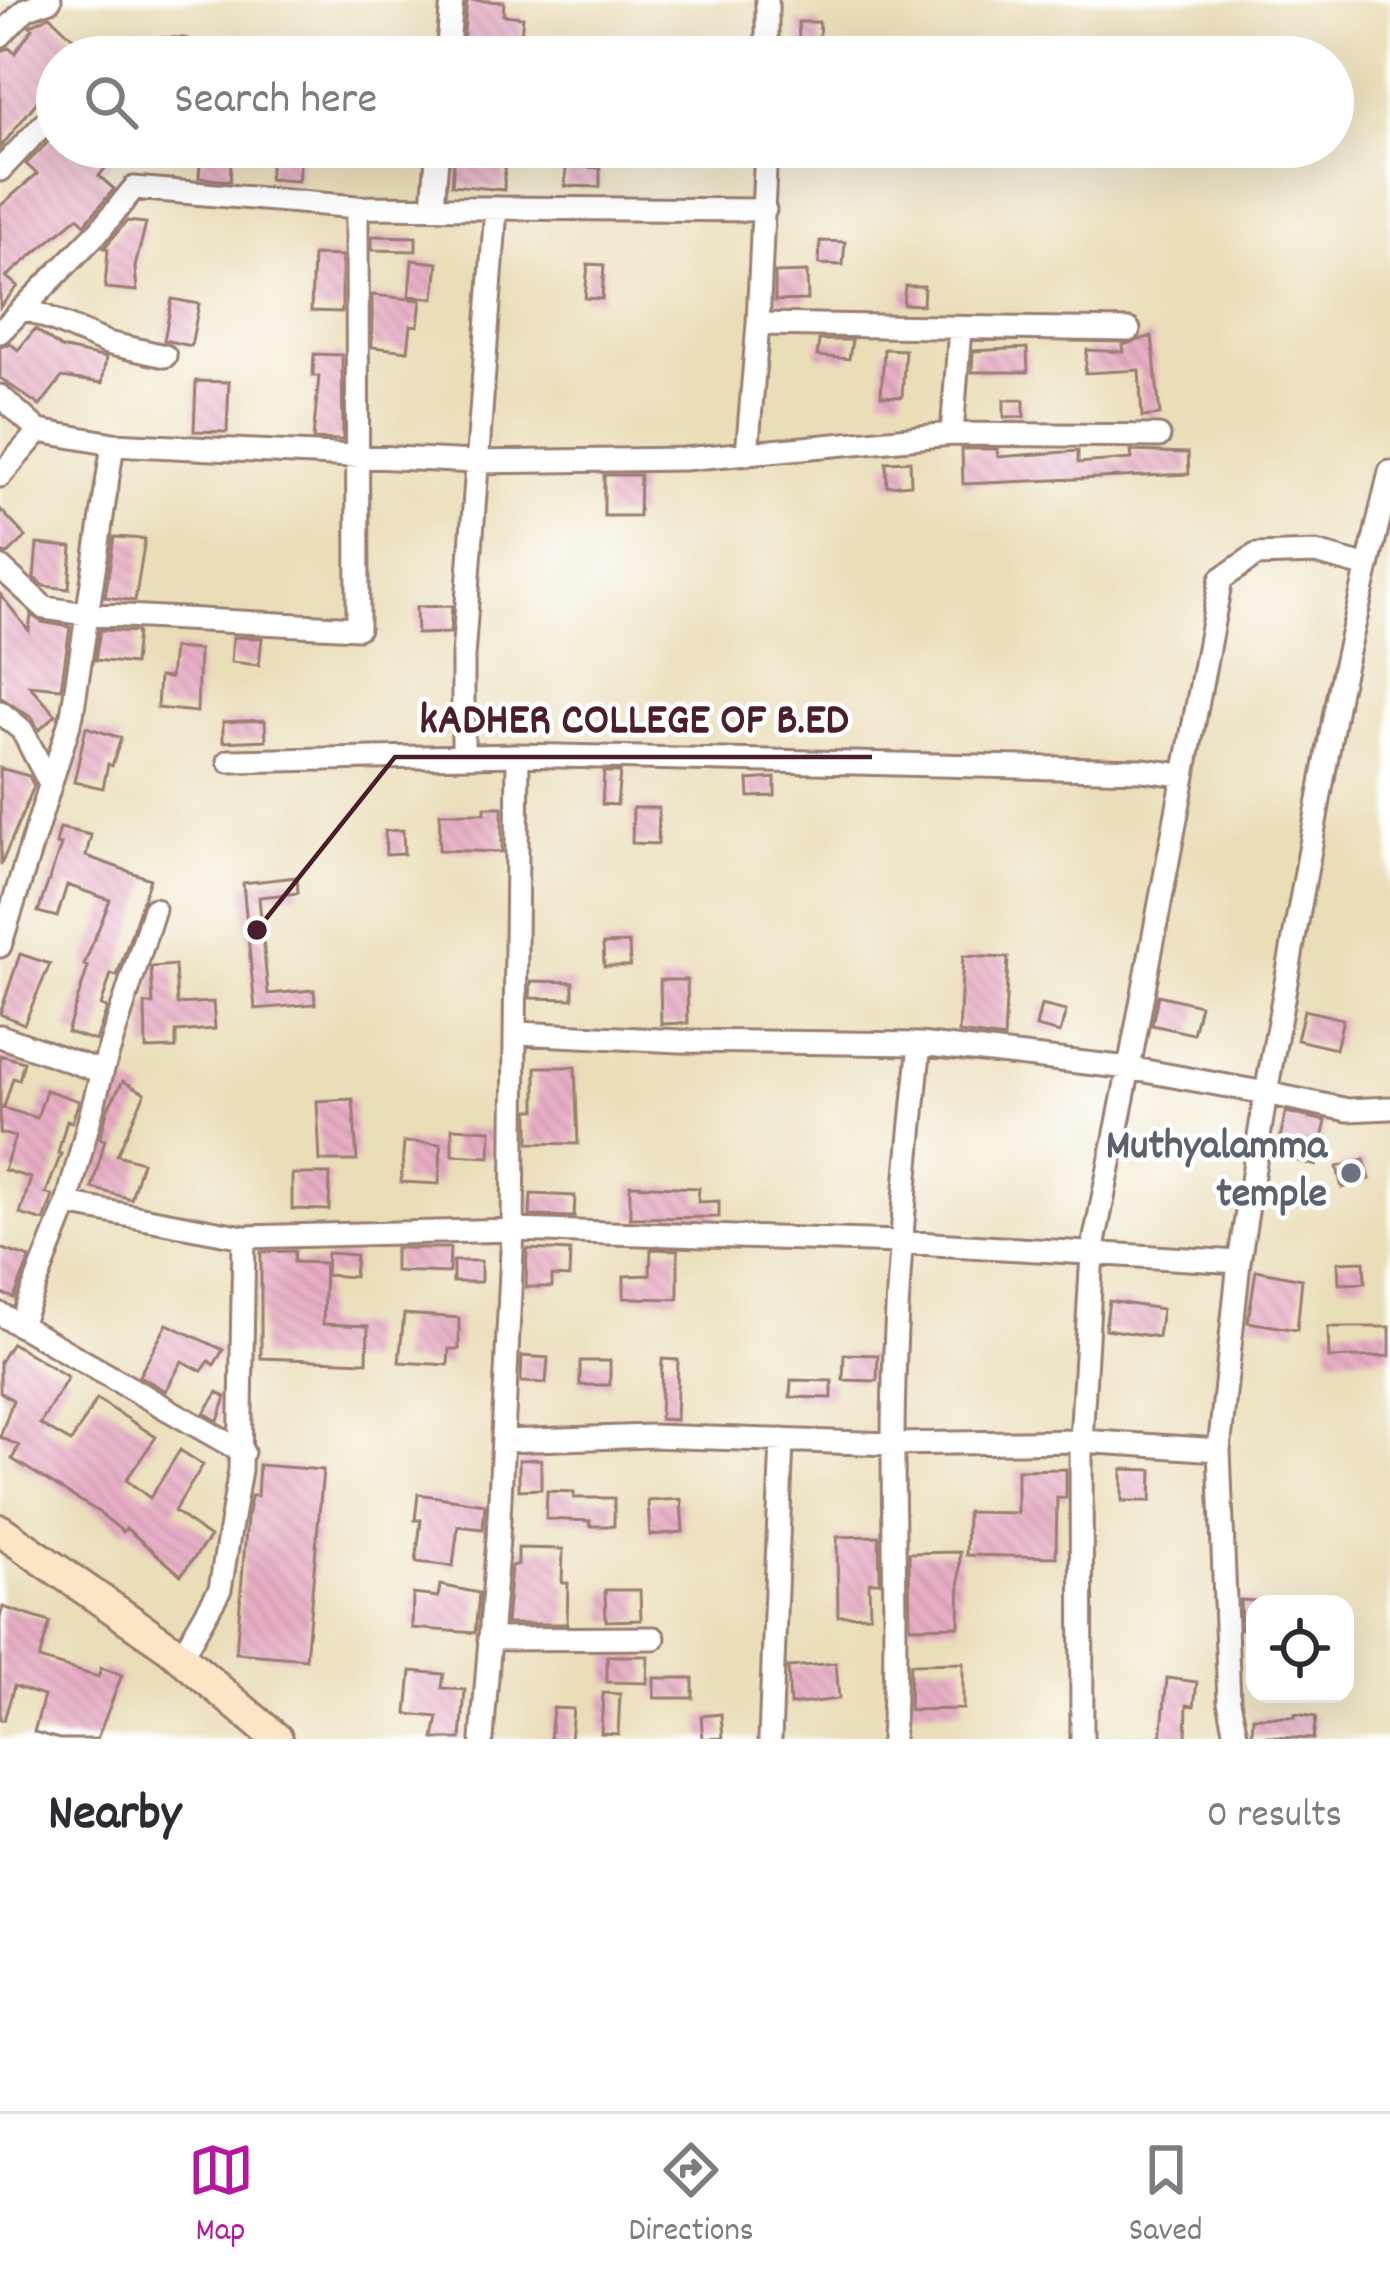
<!DOCTYPE html>
<html lang="en">
<head>
<meta charset="utf-8">
<style>
	:root { --surface:#fff; --page:#f7f7f7; --text:#2b2b33; --muted:#7c7c81; --line:#e1e1e2; --accent:#b5179e }
	body { margin:0; font-family:Dekko,sans-serif; background:var(--page); color:var(--text) }
	.controls { position:absolute; right:36px; bottom:36px; display:grid; overflow:hidden; border-radius:24px; box-shadow:0 12px 48px #0002 }
	.controls button { width:108px; height:108px; display:grid; place-items:center; padding:0; border:0; border-bottom:3px solid var(--line); background:var(--surface); color:var(--text); font:60px sans-serif }
	.list { margin:0; padding:0; list-style:none }
	h2 { display:flex; justify-content:space-between; align-items:center; height:156px; margin:0; padding:0 48px; font-size:51px }
	h2 small { font-size:39px; font-weight:400; color:var(--muted) }
	.icon { flex:none; width:66px; height:66px; fill:none; stroke:currentColor; stroke-width:2; stroke-linecap:round; stroke-linejoin:round }
	.map { position:relative; flex:none; width:1390px; height:1739px; overflow:hidden }
	.search { position:absolute; background:var(--surface); box-shadow:0 12px 48px #0002; left:36px; right:36px; top:36px; height:132px; display:flex; align-items:center; gap:30px; box-sizing:border-box; padding:0 42px; border-radius:66px; color:var(--muted); font-size:45px }
	.sheet { height:372px; background:var(--surface) }
	nav { display:flex; justify-content:space-around; align-items:center; box-sizing:border-box; height:168px; border-top:3px solid var(--line); background:var(--surface); font-size:33px; color:var(--muted) }
	nav a { display:grid; justify-items:center; gap:6px }
	nav .on { color:var(--accent) }
	.map>svg:first-child { display:block }
	.building { fill:url(#building-back-hatch) }
	.lines { fill:none; stroke-linecap:round; stroke-linejoin:round }
	.street-casing { stroke:#9a7e72; stroke-width:27 }
	.secondary-casing { stroke:#9a7e72; stroke-width:36 }
	.street { stroke:#fff; stroke-width:21 }
	.secondary { stroke:#fce5c4; stroke-width:30 }
	.worship-dot { fill:#6b7280; stroke:#fff; stroke-width:4.5 }
	.labels { text-anchor:middle; dominant-baseline:central; stroke-width:9; stroke-linejoin:round; paint-order:stroke }
	.worship-label { font-size:42px; font-weight:bold; fill:#5b616d; stroke:#fff; text-anchor:end }
	.leader { fill:none; stroke:#4a1f2b; stroke-width:4.5 }
	.callout-dot { fill:#4a1f2b; stroke:#fff; stroke-width:4.5 }
	.callout-label { font-size:45px; text-anchor:middle; font-weight:bold; fill:#4a1f2b; stroke:#fff; stroke-width:9; stroke-linejoin:round; paint-order:stroke }
</style>
</head>
<body>
<div class="map">
<svg width="1390" height="1739" viewBox="0 0 1390 1739">
	<defs>
		<pattern id="building-back-hatch" width="6" height="6" patternUnits="userSpaceOnUse" patternTransform="scale(3)"><rect width="6" height="6" fill="#e7aec5"/><path d="M-1 5l2 2M0 0l6 6M5-1l2 2" fill="none" stroke="#c895a9"/></pattern>
	</defs>
	<rect width="100%" height="100%" fill="#fff"/>
	<filter id="ink" filterUnits="userSpaceOnUse"><feTurbulence type="fractalNoise" baseFrequency=".00833" numOctaves="2"/><feDisplacementMap in="SourceGraphic" scale="24" xChannelSelector="R" yChannelSelector="G"/><feConvolveMatrix kernelMatrix="1 2 1 2 8 2 1 2 1" color-interpolation-filters="sRGB"/></filter>
	<filter id="wash" filterUnits="userSpaceOnUse"><feTurbulence type="fractalNoise" baseFrequency=".004" numOctaves="4" result="noise"/><feDisplacementMap in="SourceGraphic" scale="48" xChannelSelector="R" yChannelSelector="G"/><feGaussianBlur stdDeviation="2.7" result="paint"/><feColorMatrix in="noise" values="0 0 0 0 0 0 0 0 0 0 0 0 0 0 0 0 0 1.4 0 .05"/><feComposite in="paint" operator="in"/></filter>
	<g filter="url(#wash)">
		<rect width="100%" height="100%" fill="#eadeb9"/>
		<g id="blocks">
			<path class="building" d="M 467,0 L 504,2 L 503,15 L 523,17 L 520,45 L 463,41 Z
				M 50,16 L 93,57 L 57,57 L 57,86 L 44,102 L 39,99 L 0,148 L 0,51 L 9,48 L 15,53 L 33,28 L 30,26 Z
				M 798,22 L 819,22 L 821,54 L 800,55 Z
				M 57,133 L 57,147 L 121,147 L 99,176 L 114,189 L 85,224 L 78,217 L 6,277 L 18,286 L 0,307 L 0,206 L 37,174 L 26,164 Z
				M 201,147 L 232,147 L 230,181 L 199,178 Z
				M 455,147 L 505,147 L 504,190 L 452,185 Z
				M 272,151 L 301,154 L 298,181 L 269,179 Z
				M 566,166 L 600,168 L 600,187 L 565,186 Z
				M 127,221 L 146,223 L 135,267 L 137,291 L 105,288 L 108,249 L 104,248 Z
				M 372,236 L 416,237 L 416,251 L 372,250 Z
				M 820,241 L 845,242 L 843,265 L 819,264 Z
				M 313,255 L 342,256 L 342,312 L 311,311 Z
				M 412,260 L 438,263 L 434,298 L 409,296 Z
				M 588,264 L 604,265 L 602,299 L 585,298 Z
				M 807,272 L 808,300 L 775,301 L 775,273 Z
				M 905,286 L 924,286 L 923,305 L 903,304 Z
				M 372,295 L 421,300 L 418,326 L 411,325 L 408,351 L 372,347 Z
				M 172,299 L 199,304 L 191,346 L 164,340 Z
				M 35,329 L 61,348 L 106,358 L 102,383 L 62,377 L 40,406 L 0,378 L 0,347 L 10,343 L 18,350 Z
				M 1152,336 L 1160,415 L 1142,417 L 1139,370 L 1085,373 L 1087,350 L 1124,352 L 1123,345 Z
				M 819,340 L 852,340 L 849,359 L 817,356 Z
				M 1027,348 L 1028,372 L 972,372 L 973,351 Z
				M 884,349 L 905,350 L 902,397 L 881,396 Z
				M 314,354 L 342,355 L 343,440 L 313,439 L 319,376 L 313,376 Z
				M 196,381 L 229,382 L 227,432 L 194,431 Z
				M 1004,400 L 1024,400 L 1024,417 L 1004,417 Z
				M 962,449 L 997,449 L 998,457 L 1078,451 L 1078,463 L 1132,459 L 1131,451 L 1188,453 L 1189,474 L 963,484 Z
				M 910,461 L 911,484 L 887,486 L 886,462 Z
				M 604,475 L 640,475 L 639,516 L 604,516 Z
				M 0,509 L 26,537 L 8,554 L 0,552 Z
				M 114,537 L 145,539 L 135,601 L 105,597 Z
				M 37,544 L 72,547 L 69,589 L 44,586 L 34,578 Z
				M 0,594 L 29,631 L 31,615 L 42,622 L 70,627 L 61,688 L 29,685 L 56,715 L 39,730 L 32,718 L 0,697 Z
				M 452,606 L 450,633 L 417,634 L 416,607 Z
				M 100,630 L 137,632 L 134,664 L 95,660 Z
				M 233,637 L 262,638 L 259,665 L 231,662 Z
				M 173,648 L 199,650 L 197,712 L 157,708 L 159,677 L 170,678 Z
				M 265,720 L 266,740 L 223,742 L 223,722 Z
				M 86,727 L 121,738 L 112,766 L 108,764 L 103,788 L 74,782 Z
				M 0,768 L 29,776 L 34,786 L 1,865 Z
				M 604,772 L 620,772 L 617,805 L 602,804 Z
				M 775,778 L 775,796 L 749,797 L 748,780 Z
				M 485,807 L 502,807 L 502,852 L 439,850 L 440,813 L 485,813 Z
				M 633,808 L 659,808 L 658,844 L 632,843 Z
				M 60,828 L 91,835 L 86,856 L 150,879 L 117,976 L 111,974 L 101,1006 L 107,1008 L 96,1041 L 67,1032 L 88,967 L 84,965 L 110,900 L 67,885 L 57,917 L 38,912 L 61,845 L 56,844 Z
				M 403,830 L 404,854 L 386,855 L 385,831 Z
				M 297,877 L 298,893 L 259,897 L 268,994 L 314,990 L 315,1004 L 255,1009 L 243,883 Z
				M 629,943 L 630,966 L 604,966 L 603,944 Z
				M 20,954 L 50,964 L 24,1024 L 0,1014 Z
				M 963,956 L 1008,958 L 1004,1039 L 959,1033 Z
				M 175,965 L 177,1004 L 213,1002 L 215,1029 L 176,1032 L 176,1048 L 146,1049 L 145,1004 L 153,1004 L 151,967 Z
				M 660,980 L 687,980 L 688,1023 L 661,1024 Z
				M 531,981 L 573,982 L 573,999 L 530,998 Z
				M 1158,995 L 1200,1005 L 1193,1034 L 1152,1025 Z
				M 1041,1005 L 1066,1011 L 1060,1033 L 1036,1027 Z
				M 1304,1010 L 1343,1019 L 1336,1049 L 1297,1040 Z
				M 0,1055 L 24,1062 L 19,1080 L 13,1078 L 4,1107 L 0,1106 Z
				M 536,1067 L 575,1067 L 578,1144 L 529,1143 L 529,1110 L 536,1110 Z
				M 123,1081 L 145,1093 L 117,1155 L 142,1162 L 131,1199 L 92,1188 L 105,1140 L 100,1138 L 108,1108 Z
				M 46,1090 L 79,1101 L 72,1122 L 67,1120 L 58,1153 L 61,1154 L 46,1193 L 53,1196 L 44,1221 L 20,1214 L 31,1178 L 4,1170 L 15,1137 L 0,1133 L 0,1107 L 37,1118 Z
				M 353,1099 L 357,1161 L 320,1161 L 317,1101 Z
				M 1286,1112 L 1326,1121 L 1316,1166 L 1276,1155 Z
				M 452,1128 L 491,1130 L 490,1157 L 452,1155 Z
				M 404,1142 L 441,1144 L 439,1184 L 401,1182 Z
				M 1364,1159 L 1370,1179 L 1342,1188 L 1337,1167 Z
				M 292,1174 L 330,1174 L 329,1210 L 292,1209 Z
				M 630,1185 L 699,1188 L 698,1202 L 719,1201 L 719,1217 L 630,1218 Z
				M 531,1194 L 575,1196 L 574,1217 L 530,1216 Z
				M 0,1248 L 30,1258 L 14,1298 L 0,1293 Z
				M 395,1248 L 450,1248 L 449,1273 L 395,1271 Z
				M 527,1249 L 570,1251 L 569,1277 L 552,1276 L 552,1287 L 526,1287 Z
				M 651,1249 L 678,1250 L 678,1299 L 624,1298 L 624,1276 L 650,1275 Z
				M 295,1251 L 294,1262 L 325,1263 L 323,1324 L 368,1326 L 367,1362 L 261,1358 L 261,1252 Z
				M 327,1253 L 356,1255 L 354,1277 L 326,1275 Z
				M 453,1261 L 481,1261 L 481,1282 L 453,1282 Z
				M 1364,1261 L 1365,1283 L 1339,1284 L 1338,1262 Z
				M 1256,1270 L 1302,1279 L 1297,1330 L 1248,1322 Z
				M 1109,1301 L 1162,1309 L 1158,1337 L 1105,1329 Z
				M 404,1314 L 459,1318 L 459,1349 L 449,1349 L 448,1365 L 399,1362 Z
				M 167,1324 L 223,1350 L 214,1365 L 209,1361 L 202,1371 L 182,1361 L 166,1391 L 139,1376 Z
				M 1328,1327 L 1390,1327 L 1390,1356 L 1329,1358 Z
				M 12,1343 L 68,1377 L 40,1424 L 71,1442 L 97,1399 L 156,1437 L 126,1480 L 150,1498 L 180,1450 L 203,1465 L 174,1511 L 210,1537 L 181,1575 L 126,1528 L 123,1532 L 100,1513 L 12,1459 L 19,1446 L 0,1437 L 13,1400 L 0,1392 L 0,1362 Z
				M 844,1354 L 878,1355 L 877,1381 L 843,1380 Z
				M 522,1356 L 548,1358 L 546,1383 L 521,1382 Z
				M 662,1359 L 678,1360 L 676,1420 L 660,1419 Z
				M 580,1361 L 610,1361 L 610,1385 L 580,1385 Z
				M 791,1380 L 832,1381 L 832,1398 L 790,1397 Z
				M 218,1392 L 226,1397 L 218,1421 L 204,1413 Z
				M 541,1459 L 541,1489 L 519,1490 L 519,1460 Z
				M 259,1465 L 323,1470 L 306,1659 L 236,1653 L 247,1518 L 251,1496 L 257,1496 Z
				M 1066,1469 L 1066,1498 L 1057,1498 L 1056,1557 L 966,1555 L 967,1512 L 1017,1513 L 1017,1470 Z
				M 1122,1469 L 1152,1470 L 1151,1501 L 1122,1501 Z
				M 547,1491 L 574,1492 L 574,1498 L 614,1498 L 614,1526 L 590,1526 L 590,1521 L 546,1519 Z
				M 418,1494 L 485,1504 L 483,1529 L 458,1526 L 453,1566 L 416,1562 L 421,1520 L 415,1520 Z
				M 681,1499 L 683,1532 L 650,1535 L 648,1501 Z
				M 879,1536 L 880,1582 L 869,1582 L 870,1615 L 838,1616 L 837,1537 Z
				M 518,1548 L 563,1549 L 562,1583 L 568,1583 L 567,1624 L 506,1624 L 511,1566 L 518,1565 Z
				M 960,1552 L 959,1626 L 910,1627 L 909,1553 Z
				M 440,1585 L 479,1593 L 475,1633 L 412,1628 L 413,1594 L 438,1597 Z
				M 605,1590 L 640,1590 L 641,1620 L 606,1621 Z
				M 1240,1600 L 1255,1601 L 1255,1629 L 1241,1629 Z
				M 3,1607 L 50,1622 L 39,1659 L 98,1677 L 101,1668 L 122,1675 L 97,1739 L 60,1739 L 34,1732 L 44,1696 L 14,1686 L 4,1720 L 0,1720 L 0,1618 Z
				M 607,1656 L 648,1656 L 647,1683 L 607,1682 Z
				M 836,1663 L 839,1699 L 790,1705 L 788,1667 Z
				M 963,1663 L 963,1709 L 909,1710 L 910,1664 Z
				M 411,1671 L 444,1674 L 442,1688 L 465,1690 L 461,1739 L 434,1739 L 438,1717 L 407,1714 Z
				M 654,1678 L 693,1678 L 693,1698 L 654,1698 Z
				M 1167,1678 L 1197,1682 L 1194,1706 L 1187,1705 L 1186,1739 L 1161,1739 Z
				M 603,1693 L 620,1694 L 618,1734 L 601,1733 Z
				M 553,1708 L 573,1709 L 570,1739 L 550,1739 Z
				M 721,1714 L 723,1738 L 703,1739 L 701,1716 Z
				M 1295,1714 L 1316,1717 L 1313,1739 L 1252,1736 L 1253,1717 L 1295,1717 Z"/>
		</g>
	</g>
	<g filter="url(#ink)">
		<use href="#blocks" fill-opacity="0" stroke="#9a7e72" stroke-width="3"/>
		<g class="lines">
			<g class="street-casing">
				<path id="street" d="M 0,36 L 26,9 L 50,0
					M 108,57 L 116,49 L 182,50
					M 447,57 L 452,0
					M 767,57 L 767,0
					M 0,170 L 57,110
					M 433,205 L 438,147
					M 25,308 L 107,343 L 165,356
					M 758,324 L 1129,330
					M 0,332 L 100,230 L 134,188 L 357,207 L 765,210
					M 0,396 L 39,431 L 113,444 L 475,462 L 684,459 L 952,434 L 1159,436
					M 952,434 L 960,328
					M 747,454 L 758,324 L 766,147
					M 1390,472 L 1339,690 L 1266,1093 L 1348,1110 L 1390,1108
					M 0,476 L 39,431
					M 0,567 L 45,608 L 86,614 L 358,628 L 357,207
					M 0,712 L 22,730 L 50,784
					M 518,755 L 1143,770 L 1182,775
					M 463,756 L 463,657 L 496,208
					M 229,761 L 518,755 L 513,1230 L 498,1539 L 482,1739
					M 0,946 L 72,715 L 113,444
					M 518,1033 L 680,1041 L 920,1044 L 1129,1068 L 1221,579 L 1256,555 L 1316,553 L 1368,567
					M 0,1036 L 102,1072
					M 67,1204 L 244,1237 L 513,1230 L 900,1242 L 1239,1262
					M 0,1314 L 243,1452
					M 20,1324 L 67,1204 L 102,1072 L 154,909
					M 503,1441 L 651,1436 L 893,1444 L 1081,1441 L 1219,1450
					M 489,1639 L 654,1638
					M 181,1657 L 220,1589 L 240,1470 L 244,1237
					M 770,1739 L 782,1440
					M 892,1739 C 898,1641 893,1544 893,1446 C 893,1312 906,1178 920,1044
					M 1082,1739 L 1081,1441 L 1092,1253 L 1129,1068 L 1266,1093 L 1239,1262 L 1219,1450 L 1229,1701 L 1237,1739"/>
			</g>
			<g class="secondary-casing">
				<path id="secondary" d="M 0,1530 L 170,1648 L 277,1739"/>
			</g>
			<use href="#street" class="street"/>
			<use href="#secondary" class="secondary"/>
		</g>
	</g>
	<circle class="worship-dot" cx="1351" cy="1173" r="12"/>
	<g class="labels">
		<g class="worship-label">
			<text x="1327" y="1149">Muthyalamma<tspan x="1327" dy="48">temple</tspan></text>
		</g>
	</g>
	<path class="leader" d="M257 930L395 757H872"/>
	<circle class="callout-dot" cx="257" cy="930" r="12"/>
	<g class="callout-label">
		<text x="634" y="732">kADHER COLLEGE OF B.ED</text>
	</g>
</svg>
<div class="controls">
<button><svg class="icon" aria-label="locate" viewBox="0 0 24 24"><circle cx="12" cy="12" r="6"/><path d="M12 2v4M12 18v4M2 12h4M18 12h4"/></svg></button>
</div>
<div class="search"><svg class="icon" aria-label="search" viewBox="0 0 24 24"><circle cx="10" cy="10" r="6"/><path d="M15 15l6 6"/></svg>Search here</div>
</div>
<section class="sheet">
<h2>Nearby<small>0 results</small></h2>
<ul class="list">
</ul>
</section>
<nav>
<a class="on"><svg class="icon" aria-label="map" viewBox="0 0 24 24"><path d="M3 6l6-2 6 2 6-2v14l-6 2-6-2-6 2zM9 4v14M15 6v14"/></svg>Map</a>
<a><svg class="icon" aria-label="directions" viewBox="0 0 24 24"><path d="M12 3l9 9-9 9-9-9zM9 14v-3h6M13 9l2 2-2 2"/></svg>Directions</a>
<a><svg class="icon" aria-label="saved" viewBox="0 0 24 24"><path d="M7 4h10v16l-5-4-5 4z"/></svg>Saved</a>
</nav>
</body>
</html>
